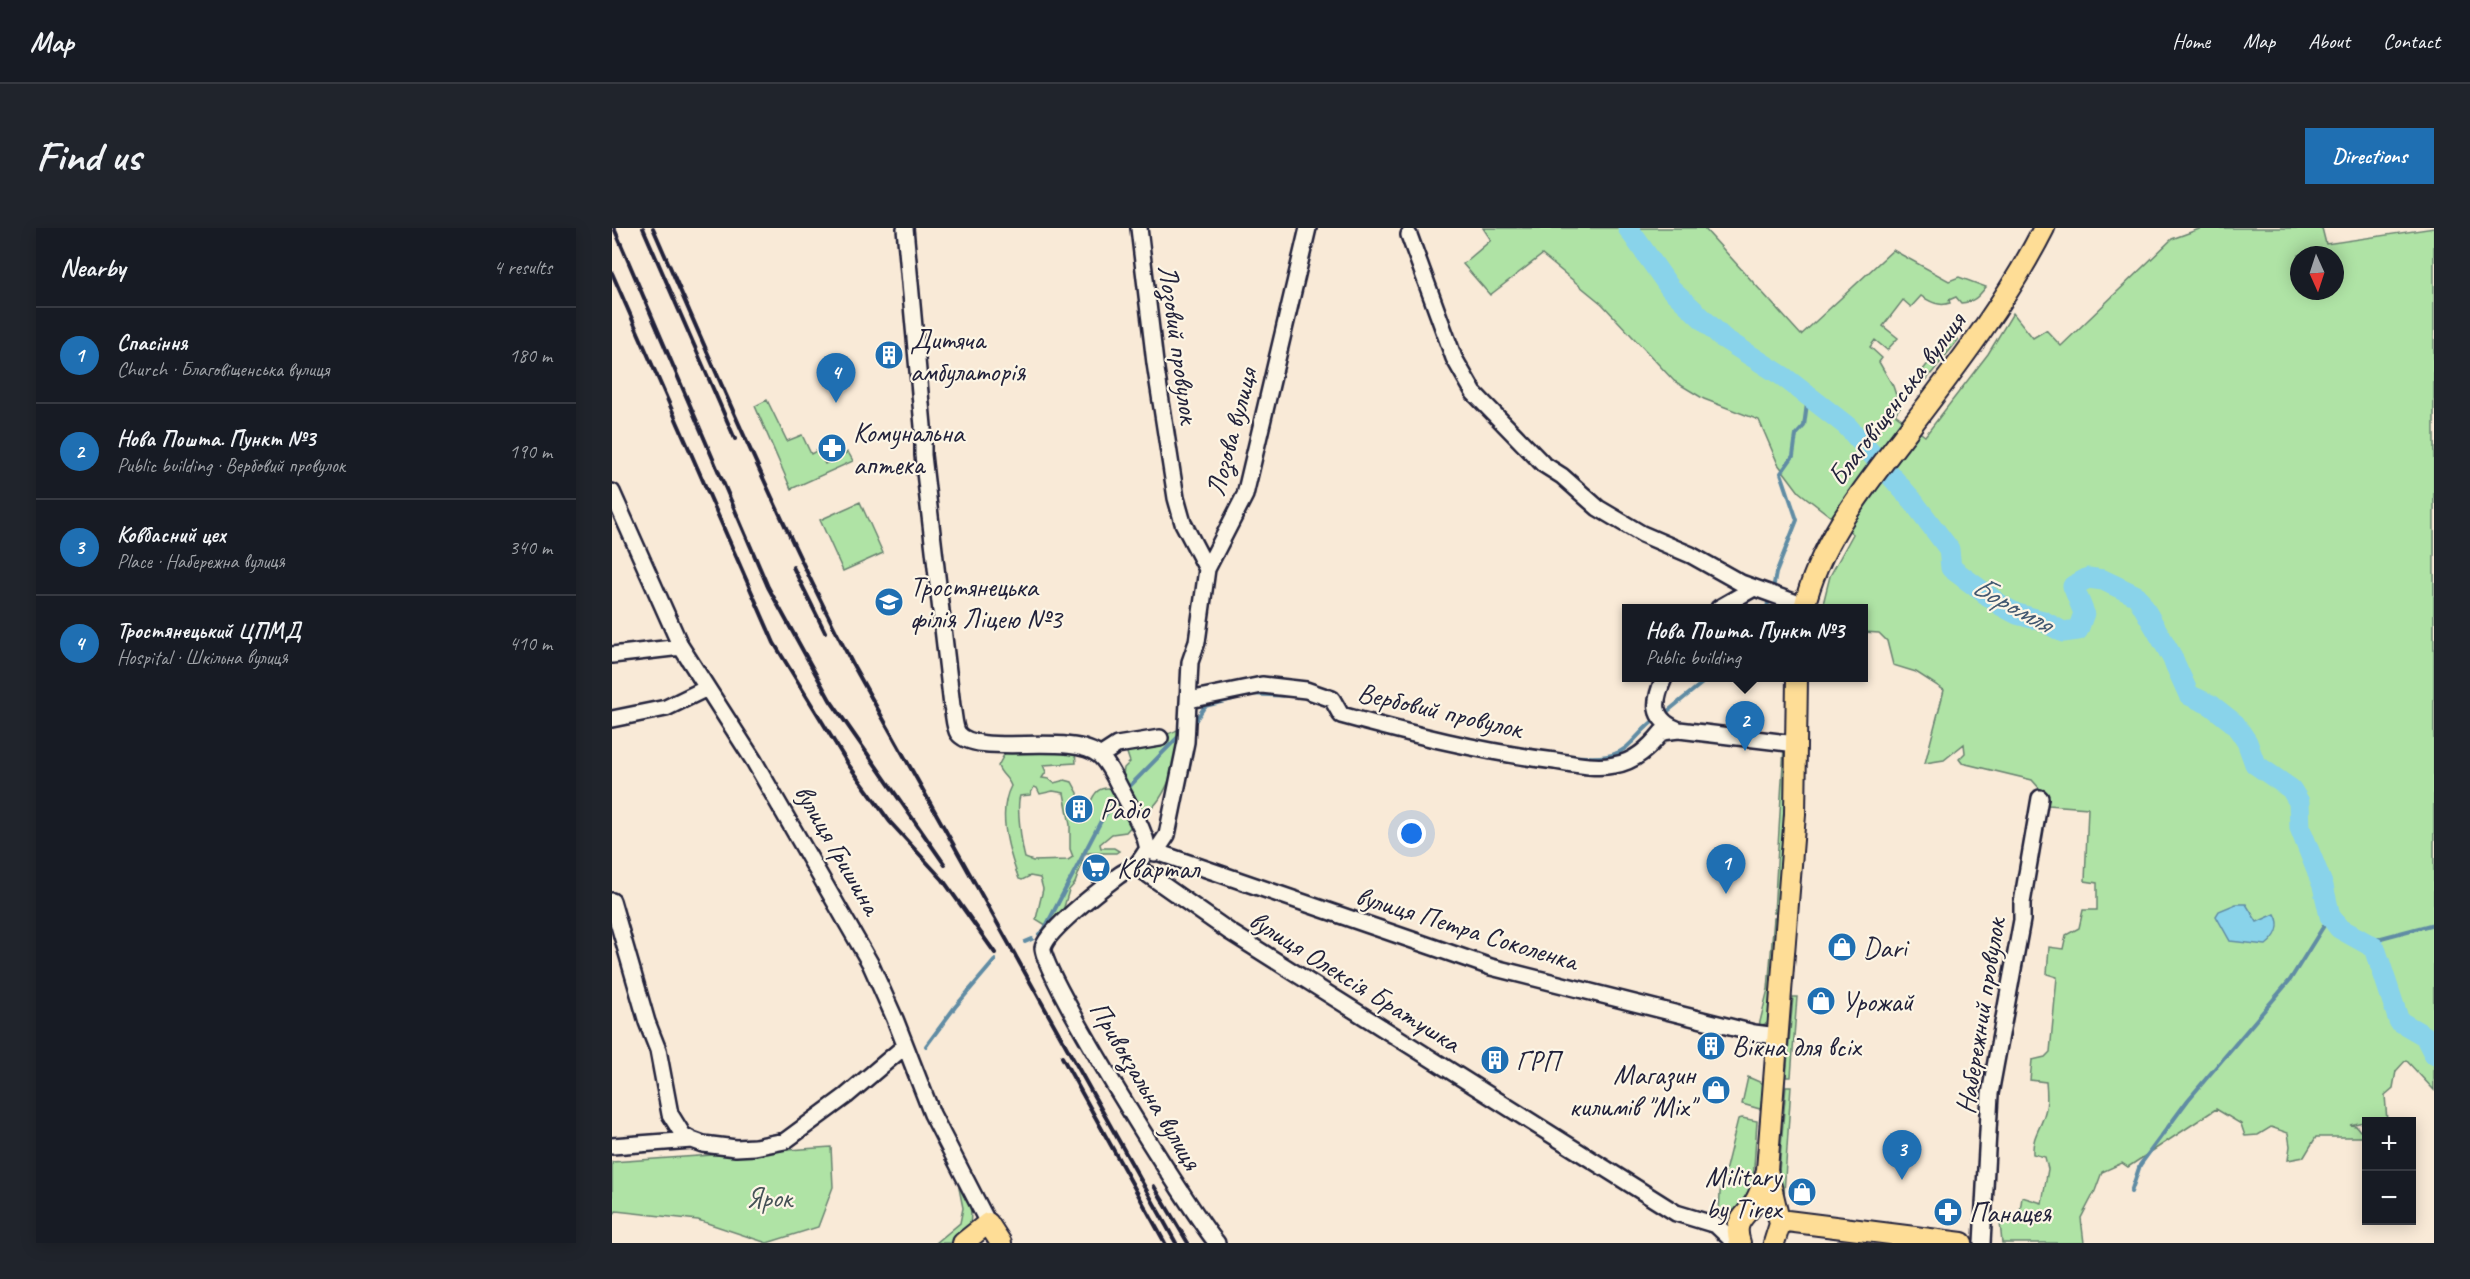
<!DOCTYPE html>
<html lang="en">
<head>
<meta charset="utf-8">
<style>
	:root { --surface:#171b24; --page:#20242c; --text:#f1f3f6; --muted:#9ea1a6; --line:#363941; --accent:#1f6fb2 }
	body { margin:0; font-family:Caveat,sans-serif; background:var(--page); color:var(--text) }
	.controls { position:absolute; right:18px; bottom:18px; display:grid; overflow:hidden; border-radius:0px; box-shadow:0 3px 15px #0003 }
	.controls button { width:54px; height:54px; display:grid; place-items:center; padding:0; border:0; border-bottom:2px solid var(--line); background:var(--surface); color:var(--text); font:30px sans-serif }
	.compass { position:absolute; left:1678px; top:18px; width:54px; height:54px; border-radius:50%; background:var(--surface); box-shadow:0 3px 15px #0003; rotate:177deg }
	.you { position:absolute; left:800px; top:606px; width:21px; height:21px; margin:-15px; border:4px solid #fff; border-radius:50%; background:#1a73e8; box-shadow:0 0 0 9px #1a73e833 }
	.badge { display:grid; place-items:center; width:39px; height:39px; border-radius:50%; background:var(--accent); color:#fff; font-size:20px; font-weight:700 }
	.pin { position:absolute; translate:-50% -50px; filter:drop-shadow(0 2px 3px #0008) }
	.pin::after { content:''; position:absolute; top:32px; width:21px; height:18px; background:inherit; clip-path:polygon(0 0,100% 0,50% 100%) }
	.popup { position:absolute; left:1010px; top:376px; width:246px; height:78px; box-sizing:border-box; display:grid; place-content:center; border-radius:0px; background:var(--surface); filter:drop-shadow(0 2px 4px #0005); font-size:20px; white-space:nowrap; color:var(--muted) }
	.popup b { font-size:22px; color:var(--text) }
	.popup::after { content:''; position:absolute; left:50%; top:100%; margin-left:-12px; border:12px solid transparent; border-top-color:var(--surface) }
	.list { margin:0; padding:0; list-style:none }
	h2 { display:flex; justify-content:space-between; align-items:center; height:78px; margin:0; padding:0 24px; font-size:26px }
	h2 small { font-size:20px; font-weight:400; color:var(--muted) }
	.list li { display:grid; grid-template-columns:39px 1fr auto; gap:18px; align-items:center; box-sizing:border-box; height:96px; padding:0 24px; border-top:2px solid var(--line) }
	.list b { display:block; font-size:22px; white-space:nowrap }
	.list p { margin:0; font-size:20px; white-space:nowrap; color:var(--muted) }
	.list em { font-size:20px; font-style:normal; color:var(--muted) }
	.map { position:relative; flex:none; width:1822px; height:1015px; overflow:hidden; border-radius:0px }
	header { display:flex; align-items:center; gap:36px; box-sizing:border-box; height:84px; padding:0 30px; background:var(--surface); border-bottom:2px solid var(--line) }
	header strong { font-size:28px }
	nav { display:flex; gap:33px; margin-inline-start:auto; font-size:21px }
	.intro { display:flex; align-items:center; justify-content:space-between; box-sizing:border-box; height:144px; padding:0 36px }
	h1 { margin:0; font-size:42px }
	.button { padding:15px 27px; border-radius:0px; background:var(--accent); color:#fff; font-size:21px; font-weight:700 }
	main { display:flex; gap:36px; padding:0 36px }
	aside { flex:1; background:var(--surface); border-radius:0px; box-shadow:0 3px 15px #0003 }
	.map>svg:first-child { display:block }
	.green { fill:#afe3a5; stroke:#688270; stroke-width:1.5; fill-rule:evenodd }
	.water { fill:#89d3ea; stroke:#608ca4; stroke-width:1.5 }
	.lines { fill:none; stroke-linecap:round; stroke-linejoin:round }
	.stream { stroke:#608ca4; stroke-width:4 }
	.river { stroke:#89d3ea; stroke-width:21 }
	.minor-casing { stroke:#22223b; stroke-width:20 }
	.major-casing { stroke:#22223b; stroke-width:24 }
	.minor { stroke:#fcf5e5; stroke-width:15 }
	.major { stroke:#fedd96; stroke-width:20 }
	.rail { stroke:#22223b; stroke-width:4 }
	.labels { text-anchor:middle; dominant-baseline:central; stroke-width:4.5; stroke-linejoin:round; paint-order:stroke }
	.poi-label { font-size:28px; fill:#22223b; stroke:#fcf5e5; text-anchor:start }
	.street-label { font-size:28px; fill:#22223b; stroke:#fcf5e5 }
	.park-label { font-size:28px; fill:#455256; stroke:#fcf5e5 }
	.water-label { font-size:30px; font-style:italic; fill:#415770; stroke:#fcf5e5 }
</style>
</head>
<body>
<header>
<strong>Map</strong>
<nav><a>Home</a><a>Map</a><a>About</a><a>Contact</a></nav>
</header>
<div class="intro"><h1>Find us</h1><a class="button">Directions</a></div>
<main>
<aside>
<h2>Nearby<small>4 results</small></h2>
<ul class="list">
<li><span class="badge">1</span><div><b>Спасіння</b><p>Church · Благовіщенська вулиця</p></div><em>180 m</em></li>
<li><span class="badge">2</span><div><b>Нова Пошта. Пункт №3</b><p>Public building · Вербовий провулок</p></div><em>190 m</em></li>
<li><span class="badge">3</span><div><b>Ковбасний цех</b><p>Place · Набережна вулиця</p></div><em>340 m</em></li>
<li><span class="badge">4</span><div><b>Тростянецький ЦПМД</b><p>Hospital · Шкільна вулиця</p></div><em>410 m</em></li>
</ul>
</aside>
<div class="map">
<svg width="1822" height="1015" viewBox="0 0 1822 1015">
	<rect width="100%" height="100%" fill="#f9ead7"/>
	<filter id="ink" filterUnits="userSpaceOnUse"><feTurbulence type="fractalNoise" baseFrequency=".0167" numOctaves="2"/><feDisplacementMap in="SourceGraphic" scale="12" xChannelSelector="R" yChannelSelector="G"/><feConvolveMatrix kernelMatrix="1 2 1 2 8 2 1 2 1" color-interpolation-filters="sRGB"/></filter>
	<g filter="url(#ink)">
		<path class="green" d="M 871,0 L 1092,0 L 1189,107 L 1281,22 L 1337,53 L 1347,49 L 1374,59 C 1366,69 1362,74 1349,75 L 1344,69 L 1337,72 L 1338,75 C 1327,79 1319,74 1309,68 L 1299,79 L 1291,72 L 1271,98 L 1286,110 L 1275,122 L 1263,112 L 1258,119 L 1270,130 L 1267,134 L 1281,158 L 1288,179 L 1283,186 L 1313,208 L 1376,126 L 1401,85 L 1421,110 L 1434,102 L 1449,118 L 1560,11 L 1590,0 L 1710,0 L 1714,16 L 1822,0 L 1822,862 L 1794,832 L 1784,843 L 1781,860 L 1773,867 L 1775,893 L 1771,893 L 1769,890 L 1738,897 L 1744,898 L 1748,903 L 1754,902 L 1754,909 L 1704,909 L 1692,929 L 1676,932 L 1678,918 L 1676,905 L 1659,899 L 1646,907 L 1633,908 L 1629,896 L 1604,881 L 1516,939 L 1510,935 L 1490,944 L 1483,963 L 1469,990 L 1472,1015 L 1390,1015 L 1388,994 L 1407,990 L 1410,969 L 1430,975 L 1436,941 L 1433,929 L 1421,926 C 1420,907 1429,901 1433,884 C 1436,875 1435,864 1434,854 L 1418,852 L 1420,832 L 1433,829 L 1438,824 L 1445,749 L 1435,746 L 1437,719 L 1451,721 L 1454,707 L 1467,700 L 1471,682 L 1485,682 L 1485,655 L 1473,653 L 1476,580 L 1436,577 L 1424,573 L 1428,561 L 1420,552 L 1350,535 L 1347,531 L 1353,525 L 1352,516 L 1332,532 L 1313,535 L 1332,462 L 1304,444 L 1281,437 L 1275,413 L 1267,405 L 1252,404 L 1252,380 L 1210,380 L 1218,348 L 1241,306 L 1187,264 L 1166,236 L 1147,192 L 1092,171 L 1062,153 L 990,76 L 930,27 L 878,67 L 851,36 L 879,12 ZM 1687,27 L 1723,27 L 1723,63 L 1687,63 Z
			M 1341,108 L 1346,112 L 1315,151 L 1310,148 L 1310,143 L 1337,109 Z
			M 155,172 L 175,213 L 190,207 L 199,226 L 206,222 L 213,236 L 236,224 L 241,233 L 179,261 L 143,178 Z
			M 248,274 L 271,325 L 231,343 L 208,292 Z
			M 574,497 C 568,520 555,580 529,586 L 510,554 L 512,540 L 518,534 L 515,525 C 531,510 556,510 574,497 Z
			M 1172,519 L 1175,519 L 1175,577 L 1167,684 L 1162,685 Z
			M 405,523 L 463,523 L 464,535 L 431,537 L 434,544 L 430,550 L 437,551 L 442,555 L 453,552 L 460,554 L 466,565 L 468,593 C 482,581 475,552 507,562 L 522,595 L 514,604 L 500,606 L 488,616 L 489,620 L 502,620 L 507,623 L 504,625 L 470,625 L 471,633 L 463,655 L 457,662 L 450,686 L 437,699 L 424,691 L 431,661 L 428,650 L 418,648 L 410,652 L 407,651 C 397,625 385,584 399,558 C 396,549 389,547 386,538 L 393,525 ZM 422,559 L 425,560 L 428,566 L 441,563 L 452,565 L 458,597 L 458,621 L 461,629 L 456,632 L 421,633 L 413,630 C 410,619 404,578 408,568 L 418,567 Z
			M 1162,690 L 1166,690 L 1158,791 L 1156,795 L 1147,798 L 1156,761 Z
			M 1181,769 L 1185,769 L 1179,849 L 1174,849 Z
			M 1136,849 L 1152,856 L 1151,875 L 1148,881 L 1130,876 Z
			M 1174,858 L 1179,858 L 1172,966 L 1166,956 Z
			M 1130,890 L 1145,893 L 1140,970 L 1126,981 L 1107,988 L 1108,964 L 1126,891 Z
			M 219,919 L 221,959 L 206,999 L 155,1015 L 86,992 L 4,983 L 0,989 L 0,934 Z
			M 347,960 C 359,969 361,986 357,1000 L 340,1015 L 324,1015 L 348,995 L 351,980 Z"/>
		<path class="water" d="M 1624,676 L 1634,676 L 1645,694 L 1663,686 C 1670,698 1664,709 1654,717 L 1618,713 L 1604,688 L 1607,683 Z"/>
		<g class="lines">
			<path class="stream" d="M 1161,361 L 1164,345 L 1185,292 L 1169,245 L 1181,228 L 1184,207 L 1192,198 L 1196,168
				M 1155,380 L 1157,370
				M 637,466 L 680,468
				M 1051,487 L 1089,456 L 1095,450
				M 776,492 L 821,503
				M 580,498 L 593,478 L 621,471
				M 955,528 C 978,529 1002,534 1020,514 C 1028,506 1034,498 1044,491
				M 513,563 L 571,504
				M 427,706 L 432,702 L 490,591 L 508,568
				M 413,714 L 420,711
				M 1754,714 L 1822,696
				M 314,818 L 343,779 L 383,732
				M 1519,964 L 1528,937 L 1576,872 L 1678,752 L 1718,688"/>
			<path class="river" d="M 1016,0 L 1058,60 L 1111,110 L 1172,149 L 1235,198 L 1300,272 L 1337,321 L 1339,340 L 1390,378 L 1405,386 L 1431,393 L 1451,404 L 1466,402 L 1472,385 L 1461,358 L 1476,350 L 1491,352 L 1525,368 L 1559,427 L 1577,467 L 1599,477 L 1623,496 L 1635,514 L 1643,536 L 1679,561 L 1687,574 L 1688,600 L 1711,658 L 1718,688 L 1727,700 L 1763,720 L 1787,793 L 1813,808 L 1822,826"/>
			<g class="minor-casing">
				<path id="minor" d="M 293,0 L 311,198 L 311,227 L 340,478 C 342,486 342,499 346,505 C 364,530 461,503 488,528 C 498,537 505,555 512,567 C 521,585 532,601 536,621 C 532,626 529,632 525,636 C 521,641 512,643 506,648 C 490,660 435,702 431,720 C 426,740 582,990 605,1015
					M 527,0 L 543,135 L 564,270 L 571,295 L 595,341
					M 797,7 L 842,130 L 862,165 L 931,236 L 950,248 L 986,280 L 1030,306 L 1079,327 L 1129,355 L 1193,378
					M 0,264 L 69,419 L 142,533 L 258,735 L 283,791 L 320,886 L 376,995
					M 1107,380 L 1142,360
					M 0,427 L 69,419
					M 1052,450 C 1042,473 1038,491 1067,502
					M 577,472 L 650,457 L 694,462 L 720,471 L 729,487 C 799,506 870,524 943,533 C 961,536 984,541 1002,537 C 1023,534 1038,519 1050,504 L 1067,502 L 1184,516
					M 0,491 L 54,480 L 95,460
					M 488,528 L 505,517 L 548,510
					M 536,621 L 879,739 L 1142,805 L 1166,808
					M 543,625 L 555,607 L 574,514 L 578,434 L 585,414 L 595,341 L 633,267 L 696,0
					M 524,638 L 618,704 L 1064,985 L 1104,997 L 1123,1015
					M 0,673 L 35,794 L 46,822 L 58,886 L 71,907 L 80,912 L 91,916 L 124,920 L 143,919 L 173,913 L 234,868 L 293,818
					M 0,918 L 80,912
					M 1370,1015 L 1378,866 L 1410,692 L 1410,675 L 1428,570"/>
			</g>
			<g class="major-casing">
				<path id="major" d="M 1192,380 C 1209,309 1257,254 1300,197 C 1348,134 1396,71 1432,0
					M 1167,992 L 1350,1015
					M 351,1015 L 376,995 L 389,1015
					M 1128,1015 C 1120,991 1135,989 1144,972 C 1149,964 1151,953 1155,944
					M 1162,1015 L 1168,996 L 1155,942 L 1183,586 L 1185,450"/>
			</g>
			<use href="#minor" class="minor"/>
			<use href="#major" class="major"/>
			<path class="rail" d="M 2,0 L 156,359 L 218,472 L 333,637
				M 31,0 L 123,211
				M 41,0 C 105,146 167,293 240,435 L 564,1015
				M 0,45 L 162,415 L 236,536 L 278,594 L 331,652 L 383,725
				M 181,339 L 213,404
				M 450,829 L 553,1015
				M 542,958 L 576,1015"/>
		</g>
	</g>
	<defs>
		<g id="building-disc" transform="scale(1.5)"><circle r="9.5" fill="#1f6fb2" stroke="#fcf5e5"/><path d="M-4-6H4V6H1V3H-1V6H-4ZM-2.5-4.3h1.7v1.8h-1.7ZM.8-4.3h1.7v1.8H.8ZM-2.5-1h1.7V.8h-1.7ZM.8-1h1.7V.8H.8Z" fill="#fff"/></g>
		<g id="pharmacy-disc" transform="scale(1.5)"><circle r="9.5" fill="#1f6fb2" stroke="#fcf5e5"/><path d="M-2-6h4v4h4v4h-4v4h-4v-4h-4v-4h4Z" fill="#fff"/></g>
		<g id="school-disc" transform="scale(1.5)"><circle r="9.5" fill="#1f6fb2" stroke="#fcf5e5"/><path d="M0-5L7-2L0 1L-7-2ZM-4 1L0 2.5L4 1V4Q0 6-4 4Z" fill="#fff"/></g>
		<g id="supermarket-disc" transform="scale(1.5)"><circle r="9.5" fill="#1f6fb2" stroke="#fcf5e5"/><path d="M-6-5.5h2.5l.6 2H6L4.5 2H-2.5L-4.4-4H-6ZM-1.5 3.2a1.3 1.3 0 1 0 .1 0ZM3 3.2a1.3 1.3 0 1 0 .1 0Z" fill="#fff"/></g>
		<g id="shop-disc" transform="scale(1.5)"><circle r="9.5" fill="#1f6fb2" stroke="#fcf5e5"/><path d="M-5-2.5h2.3a2.7 3.5 0 0 1 5.4 0H5L5.5 6h-11ZM-1.5-2.5h3a1.5 2.3 0 0 0-3 0Z" fill="#fff"/></g>
	</defs>
	<g fill-rule="evenodd">
		<use href="#building-disc" x="277" y="127"/>
		<use href="#pharmacy-disc" x="220" y="220"/>
		<use href="#school-disc" x="277" y="374"/>
		<use href="#building-disc" x="467" y="581"/>
		<use href="#supermarket-disc" x="484" y="640"/>
		<use href="#shop-disc" x="1230" y="719"/>
		<use href="#shop-disc" x="1209" y="773"/>
		<use href="#building-disc" x="1099" y="818"/>
		<use href="#building-disc" x="883" y="832"/>
		<use href="#shop-disc" x="1104" y="862"/>
		<use href="#shop-disc" x="1190" y="964"/>
		<use href="#pharmacy-disc" x="1336" y="984"/>
	</g>
	<g class="labels">
		<g class="poi-label">
			<text x="298" y="111">Дитяча<tspan x="298" dy="32">амбулаторія</tspan></text>
			<text x="241" y="204">Комунальна<tspan x="241" dy="32">аптека</tspan></text>
			<text x="298" y="358">Тростянецька<tspan x="298" dy="32">філія Ліцею №3</tspan></text>
			<text x="488" y="581">Радіо</text>
			<text x="505" y="640">Квартал</text>
			<text x="1251" y="719">Dari</text>
			<text x="1230" y="773">Урожай</text>
			<text x="1120" y="818">Вікна для всіх</text>
			<text x="904" y="832">ГРП</text>
			<text x="1083" y="846" text-anchor="end">Магазин<tspan x="1083" dy="32">килимів "Mix"</tspan></text>
			<text x="1169" y="948" text-anchor="end">Military<tspan x="1169" dy="32">by Tirex</tspan></text>
			<text x="1357" y="984">Панацея</text>
		</g>
		<g class="street-label">
			<text transform="translate(567 116) rotate(82)">Лозовий провулок</text>
			<text transform="translate(1284 171) rotate(-53)">Благовіщенська вулиця</text>
			<text transform="translate(619 204) rotate(-75)">Лозова вулиця</text>
			<text transform="translate(828 482) rotate(13)">Вербовий провулок</text>
			<text transform="translate(226 621) rotate(60)">вулиця Гришина</text>
			<text transform="translate(855 700) rotate(17)">вулиця Петра Соколенка</text>
			<text transform="translate(743 753) rotate(32)">вулиця Олексія Братушка</text>
			<text transform="translate(1368 788) rotate(-81)">Набережний провулок</text>
			<text transform="translate(534 857) rotate(59)">Привокзальна вулиця</text>
		</g>
		<g class="park-label">
			<text x="157" y="969">Ярок</text>
		</g>
		<g class="water-label">
			<text transform="translate(1400 376) rotate(29)">Боромля</text>
		</g>
	</g>
</svg>
<div class="controls">
<button>+</button>
<button>−</button>
</div>
<svg class="compass" viewBox="-18 -18 36 36"><path d="M0-13l5 13h-10z" fill="#e53935"/><path d="M0 13l5-13h-10z" fill="#9ea1a6"/></svg>
<div class="you"></div>
<div class="pin badge" style="left:1114px;top:666px">1</div>
<div class="pin badge" style="left:1133px;top:523px">2</div>
<div class="popup"><b>Нова Пошта. Пункт №3</b>Public building</div>
<div class="pin badge" style="left:1290px;top:952px">3</div>
<div class="pin badge" style="left:224px;top:175px">4</div>
</div>
</main>
</body>
</html>
